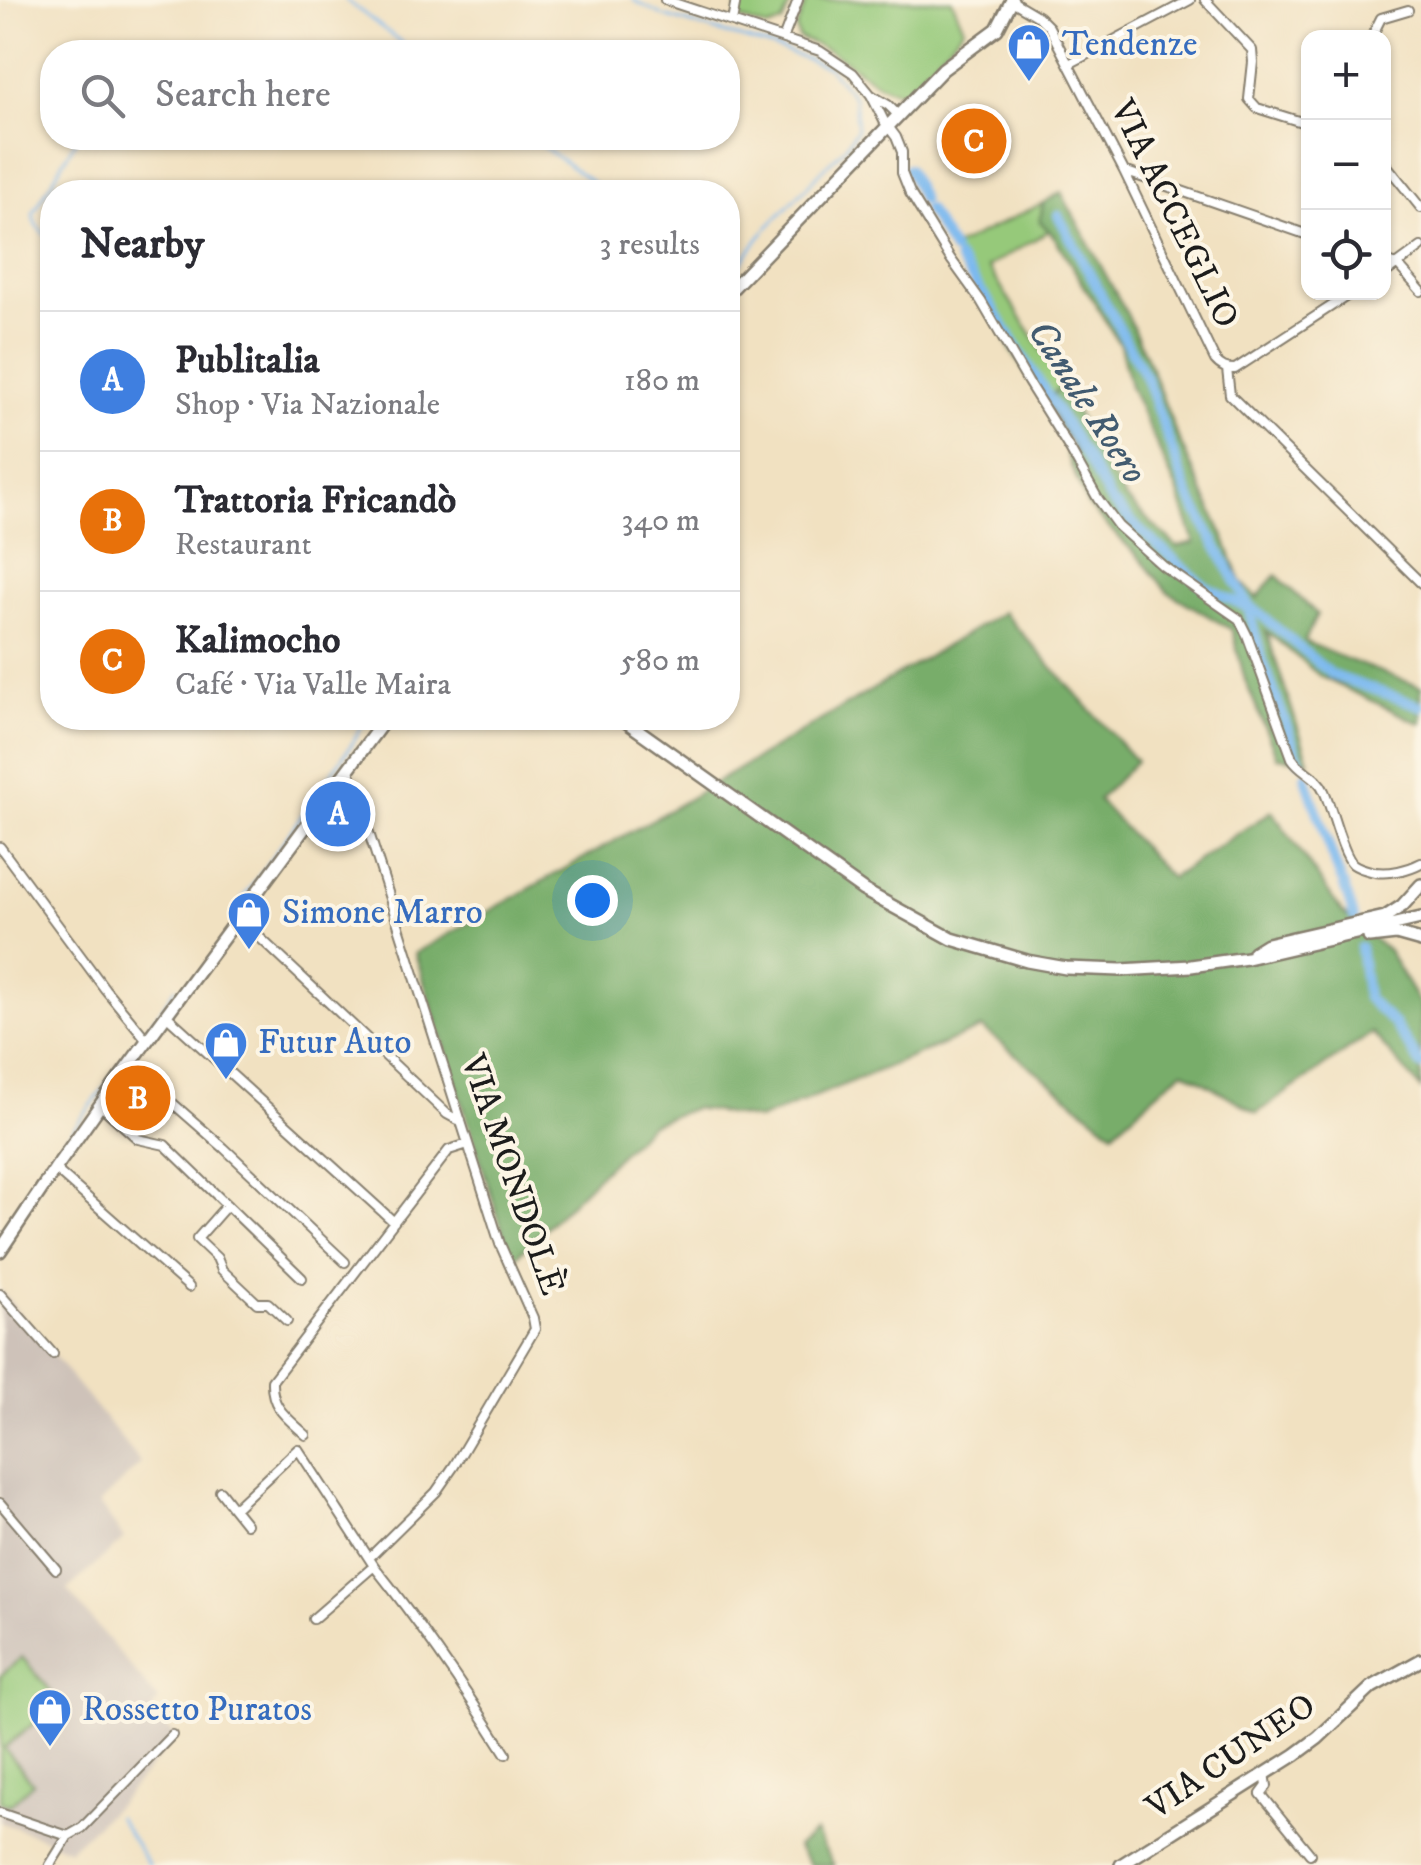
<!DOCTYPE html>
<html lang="en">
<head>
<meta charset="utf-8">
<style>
	:root { --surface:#fff; --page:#f2f2f3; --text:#2b2b33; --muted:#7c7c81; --line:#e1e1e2; --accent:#0f766e }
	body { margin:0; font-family:"IM FELL DW Pica",serif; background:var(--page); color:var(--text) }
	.controls { position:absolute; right:30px; top:30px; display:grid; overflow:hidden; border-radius:20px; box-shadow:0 2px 8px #0004 }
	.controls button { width:90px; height:90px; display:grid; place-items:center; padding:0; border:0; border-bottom:2px solid var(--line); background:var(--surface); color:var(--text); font:50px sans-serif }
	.you { position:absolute; left:592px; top:900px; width:35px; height:35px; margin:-25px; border:8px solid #fff; border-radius:50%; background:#1a73e8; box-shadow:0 0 0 15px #1a73e833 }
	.badge { display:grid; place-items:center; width:65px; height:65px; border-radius:50%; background:var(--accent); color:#fff; font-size:32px; font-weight:700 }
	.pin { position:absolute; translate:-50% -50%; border:5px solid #fff; box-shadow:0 2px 10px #0006 }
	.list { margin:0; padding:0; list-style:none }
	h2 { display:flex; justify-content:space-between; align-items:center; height:130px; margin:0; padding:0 40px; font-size:42px }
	h2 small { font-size:32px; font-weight:400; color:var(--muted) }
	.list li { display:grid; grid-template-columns:65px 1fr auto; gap:30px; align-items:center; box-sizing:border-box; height:140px; padding:0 40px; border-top:2px solid var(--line) }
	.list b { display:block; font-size:38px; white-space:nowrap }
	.list p { margin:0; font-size:32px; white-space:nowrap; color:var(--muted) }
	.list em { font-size:32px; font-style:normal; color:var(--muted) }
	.icon { flex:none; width:55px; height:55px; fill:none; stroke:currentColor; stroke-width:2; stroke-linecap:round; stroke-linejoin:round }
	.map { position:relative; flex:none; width:1421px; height:1865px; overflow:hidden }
	.search { position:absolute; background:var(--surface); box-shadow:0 2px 8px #0004; left:40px; top:40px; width:700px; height:110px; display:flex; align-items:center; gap:25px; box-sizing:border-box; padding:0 35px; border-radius:40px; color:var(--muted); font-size:38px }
	.panel { position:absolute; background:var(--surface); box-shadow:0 2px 8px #0004; left:40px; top:180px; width:700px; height:550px; border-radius:40px }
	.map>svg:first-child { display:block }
	.industrial { fill:#cec2b9 }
	.green { fill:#96c97a; stroke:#59724b; stroke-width:2.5 }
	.forest { fill:#78ad6a; stroke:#4a6443; stroke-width:2.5 }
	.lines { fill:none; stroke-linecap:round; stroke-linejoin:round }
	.stream { stroke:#7cb9ef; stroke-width:2.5 }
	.canal { stroke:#7cb9ef; stroke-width:10 }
	.street-casing { stroke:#867e6e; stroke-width:12 }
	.secondary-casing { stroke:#867e6e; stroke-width:16 }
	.street { stroke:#fff; stroke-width:8 }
	.secondary { stroke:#fff; stroke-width:11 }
	.labels { text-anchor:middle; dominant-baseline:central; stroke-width:8; stroke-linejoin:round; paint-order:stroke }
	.shop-label { font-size:35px; fill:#366cbe; stroke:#fcf5e5; text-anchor:start }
	.street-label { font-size:35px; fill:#1c1c1c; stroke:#fcf5e5 }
	.water-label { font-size:38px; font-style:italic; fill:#425b70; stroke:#fcf5e5 }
</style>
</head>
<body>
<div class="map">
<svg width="1421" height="1865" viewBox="0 0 1421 1865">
	<rect width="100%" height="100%" fill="#fcf5e5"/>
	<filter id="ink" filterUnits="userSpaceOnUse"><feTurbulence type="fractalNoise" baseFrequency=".01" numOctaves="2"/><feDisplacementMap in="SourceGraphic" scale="20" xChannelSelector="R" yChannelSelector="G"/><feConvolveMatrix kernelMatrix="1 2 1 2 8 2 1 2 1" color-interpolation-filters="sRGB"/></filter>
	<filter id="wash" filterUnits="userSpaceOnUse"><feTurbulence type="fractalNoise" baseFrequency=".0048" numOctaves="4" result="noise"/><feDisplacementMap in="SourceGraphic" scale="40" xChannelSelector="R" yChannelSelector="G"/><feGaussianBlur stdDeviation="2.25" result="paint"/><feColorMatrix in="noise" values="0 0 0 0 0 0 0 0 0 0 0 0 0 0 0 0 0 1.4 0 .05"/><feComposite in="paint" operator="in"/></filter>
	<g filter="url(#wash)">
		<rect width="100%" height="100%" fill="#f1e1c1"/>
		<path class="industrial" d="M 0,1289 L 141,1463 L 99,1504 L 124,1539 L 67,1590 L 159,1701 L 152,1708 L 176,1738 L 119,1803 L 69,1850 L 43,1838 L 0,1822 L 0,1802 L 11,1805 L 4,1748 L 22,1657 L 0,1676 Z"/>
		<path class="green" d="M 742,0 L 792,0 L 782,23 L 767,28 L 737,18 L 737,7 Z
			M 807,0 L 952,0 L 964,28 L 905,92 C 873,88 861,69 835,54 C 824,47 811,43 799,38 L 796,28 Z
			M 1043,203 L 1040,221 L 1049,231 L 988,267 L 1063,383 L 1045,403 L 1012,352 L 986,301 L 950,249 Z
			M 22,1657 L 60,1702 L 4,1748 L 33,1783 L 10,1805 L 0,1802 L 0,1676 Z"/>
		<path class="forest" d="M 1061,192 L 1127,314 L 1151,368 L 1175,431 L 1225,539 L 1241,582 L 1257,598 L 1276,575 L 1317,614 L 1305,641 C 1342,660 1382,671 1421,687 L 1421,724 L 1321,677 L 1266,631 L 1309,761 L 1277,757 L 1245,680 L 1232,630 L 1168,592 L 1136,554 L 1108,527 L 1087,504 L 1066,453 L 1075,452 L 1045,403 L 1063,383 L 1089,440 L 1126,499 L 1177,547 L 1195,543 L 1177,490 L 1130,386 L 1120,345 L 1055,238 L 1040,221 L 1043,203 Z
			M 1003,612 L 1136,761 L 1098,800 L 1171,878 L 1272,811 L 1342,912 L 1388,951 L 1421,1006 L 1421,1089 L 1372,1033 L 1257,1113 L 1183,1070 L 1113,1132 L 982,1028 L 758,1120 L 694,1108 L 650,1124 L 512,1261 L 415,953 L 678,805 Z
			M 815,1832 L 834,1865 L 810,1865 L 797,1846 Z"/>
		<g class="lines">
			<path class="stream" d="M 346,0 L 414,52
				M 633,0 L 664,16 L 785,51 L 828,67 L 854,97 L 857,129 L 846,146 L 766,229 L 739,265
				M 531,138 L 606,192
				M 52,243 L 35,223 L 33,214 L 77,138
				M 242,900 L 350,747 L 366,718
				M 147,1030 L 176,988
				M 0,1240 L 62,1144 L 137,1045
				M 117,1816 L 149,1865"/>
			<path class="canal" d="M 908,169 L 922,200
				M 927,209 L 953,251
				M 1058,215 L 1146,378 L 1188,494 L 1248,604 L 1332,675 L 1421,706
				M 958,259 L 991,305 L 1083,452 L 1111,501 L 1143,533 L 1206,587 L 1248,608 L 1263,661 L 1299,760
				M 1305,776 L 1340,878
				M 1343,884 L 1354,917
				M 1360,947 L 1367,998 L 1394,1024 L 1421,1065"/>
		</g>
	</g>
	<g filter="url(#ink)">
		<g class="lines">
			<g class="street-casing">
				<path id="street" d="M 665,0 L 820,51 L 853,73 L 871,95 L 884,121 L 896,137 L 902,152 L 902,173 L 910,193 L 950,258 L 981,301 L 1028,382 L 1071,451 L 1098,499 L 1118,526 L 1163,566 L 1239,619 L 1247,635 L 1292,758 C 1301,772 1317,775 1324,791 C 1332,808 1342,854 1353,864 C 1360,869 1367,870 1375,872 C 1390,874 1408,870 1421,863
					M 1205,0 L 1252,50 L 1253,62 L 1249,99 L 1257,108 L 1308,124
					M 1012,1 L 1039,17 L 1049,27 L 1124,171 L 1215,360 C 1221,367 1226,369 1235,369 L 1353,292
					M 732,22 L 736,0
					M 1371,38 L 1381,18 L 1408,10
					M 783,39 L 798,0
					M 1069,64 L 1190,0
					M 871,95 L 888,105 L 898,115
					M 1384,162 L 1421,208
					M 1124,171 L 1308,235
					M 1384,261 L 1398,265 L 1421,291
					M 1384,274 L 1421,247
					M 1227,369 L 1230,395 L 1421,583
					M 349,770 L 500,1244 L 533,1318 L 535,1329 L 454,1466 L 436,1492 L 369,1558
					M 0,847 L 105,989 L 147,1040
					M 238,917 L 447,1114 L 458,1120 L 461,1120
					M 166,1015 L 394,1222
					M 129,1065 L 224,1148 L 345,1262
					M 100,1105 L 138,1139 L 165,1145 L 302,1278
					M 55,1169 L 189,1287
					M 227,1205 L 197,1239 L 217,1258 L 222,1270 L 257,1303 L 268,1303 L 287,1321
					M 0,1294 L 53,1354
					M 306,1435 C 288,1418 271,1409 272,1381 L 449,1150 L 468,1144
					M 220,1491 L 234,1509 L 298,1449 L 374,1566 L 313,1619
					M 0,1503 L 56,1569
					M 234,1509 L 246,1524
					M 374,1566 C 422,1626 465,1689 506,1754
					M 1265,1773 L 1267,1786 L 1261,1794 L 1310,1854
					M 0,1813 L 68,1836
					M 50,1865 L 68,1836 L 82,1828 L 172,1735"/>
			</g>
			<g class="secondary-casing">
				<path id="secondary" d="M 728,293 L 943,69 L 997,29 L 1012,0
					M 621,718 L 863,890 L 952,939 L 1027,961 L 1066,968 L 1121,970 L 1191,966 L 1247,958 L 1421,918
					M 1369,937 L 1396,934 L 1421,941
					M 1254,952 L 1267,944 L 1385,917 L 1402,906 L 1421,885
					M 0,1251 L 55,1169 L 118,1080 L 386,718
					M 1121,1865 L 1295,1755 L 1318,1738 L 1372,1687 L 1421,1660"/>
			</g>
			<use href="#street" class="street"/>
			<use href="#secondary" class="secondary"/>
		</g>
	</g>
	<defs>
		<g id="shop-pin" transform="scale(2.25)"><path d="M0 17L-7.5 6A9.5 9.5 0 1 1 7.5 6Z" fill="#3f7fe0" stroke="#fcf5e5"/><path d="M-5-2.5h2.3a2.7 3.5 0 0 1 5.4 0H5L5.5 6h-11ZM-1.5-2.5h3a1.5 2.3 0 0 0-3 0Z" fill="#fff"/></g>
	</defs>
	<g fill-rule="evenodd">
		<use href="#shop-pin" x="1029" y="45"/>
		<use href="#shop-pin" x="249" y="913"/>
		<use href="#shop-pin" x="226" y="1043"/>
		<use href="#shop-pin" x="50" y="1710"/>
	</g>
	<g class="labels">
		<g class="shop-label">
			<text x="1062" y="45">Tendenze</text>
			<text x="282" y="913">Simone Marro</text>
			<text x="258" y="1043">Futur Auto</text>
			<text x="82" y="1710">Rossetto Puratos</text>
		</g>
		<g class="street-label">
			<text transform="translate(1174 214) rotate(64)">VIA ACCEGLIO</text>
			<text transform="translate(512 1175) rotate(71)">VIA MONDOLÈ</text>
			<text transform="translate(1231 1757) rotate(-34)">VIA CUNEO</text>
		</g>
		<g class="water-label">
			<text transform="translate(1087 402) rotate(57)">Canale Roero</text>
		</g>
	</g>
</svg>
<div class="controls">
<button>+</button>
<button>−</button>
<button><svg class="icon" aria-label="locate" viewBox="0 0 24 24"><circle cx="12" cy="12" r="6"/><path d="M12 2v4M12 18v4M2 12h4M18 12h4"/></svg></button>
</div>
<div class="you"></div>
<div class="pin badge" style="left:338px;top:814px;background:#3f7fe0">A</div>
<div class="pin badge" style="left:138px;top:1098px;background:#e8710a">B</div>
<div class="pin badge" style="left:974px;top:141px;background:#e8710a">C</div>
<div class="search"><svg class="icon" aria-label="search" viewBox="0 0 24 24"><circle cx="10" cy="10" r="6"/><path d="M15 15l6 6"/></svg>Search here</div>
<section class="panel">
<h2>Nearby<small>3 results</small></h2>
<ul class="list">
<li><span class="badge" style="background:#3f7fe0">A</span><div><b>Publitalia</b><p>Shop · Via Nazionale</p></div><em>180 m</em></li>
<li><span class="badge" style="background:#e8710a">B</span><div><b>Trattoria Fricandò</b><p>Restaurant</p></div><em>340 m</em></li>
<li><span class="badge" style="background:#e8710a">C</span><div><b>Kalimocho</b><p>Café · Via Valle Maira</p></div><em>580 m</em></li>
</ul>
</section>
</div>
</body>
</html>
